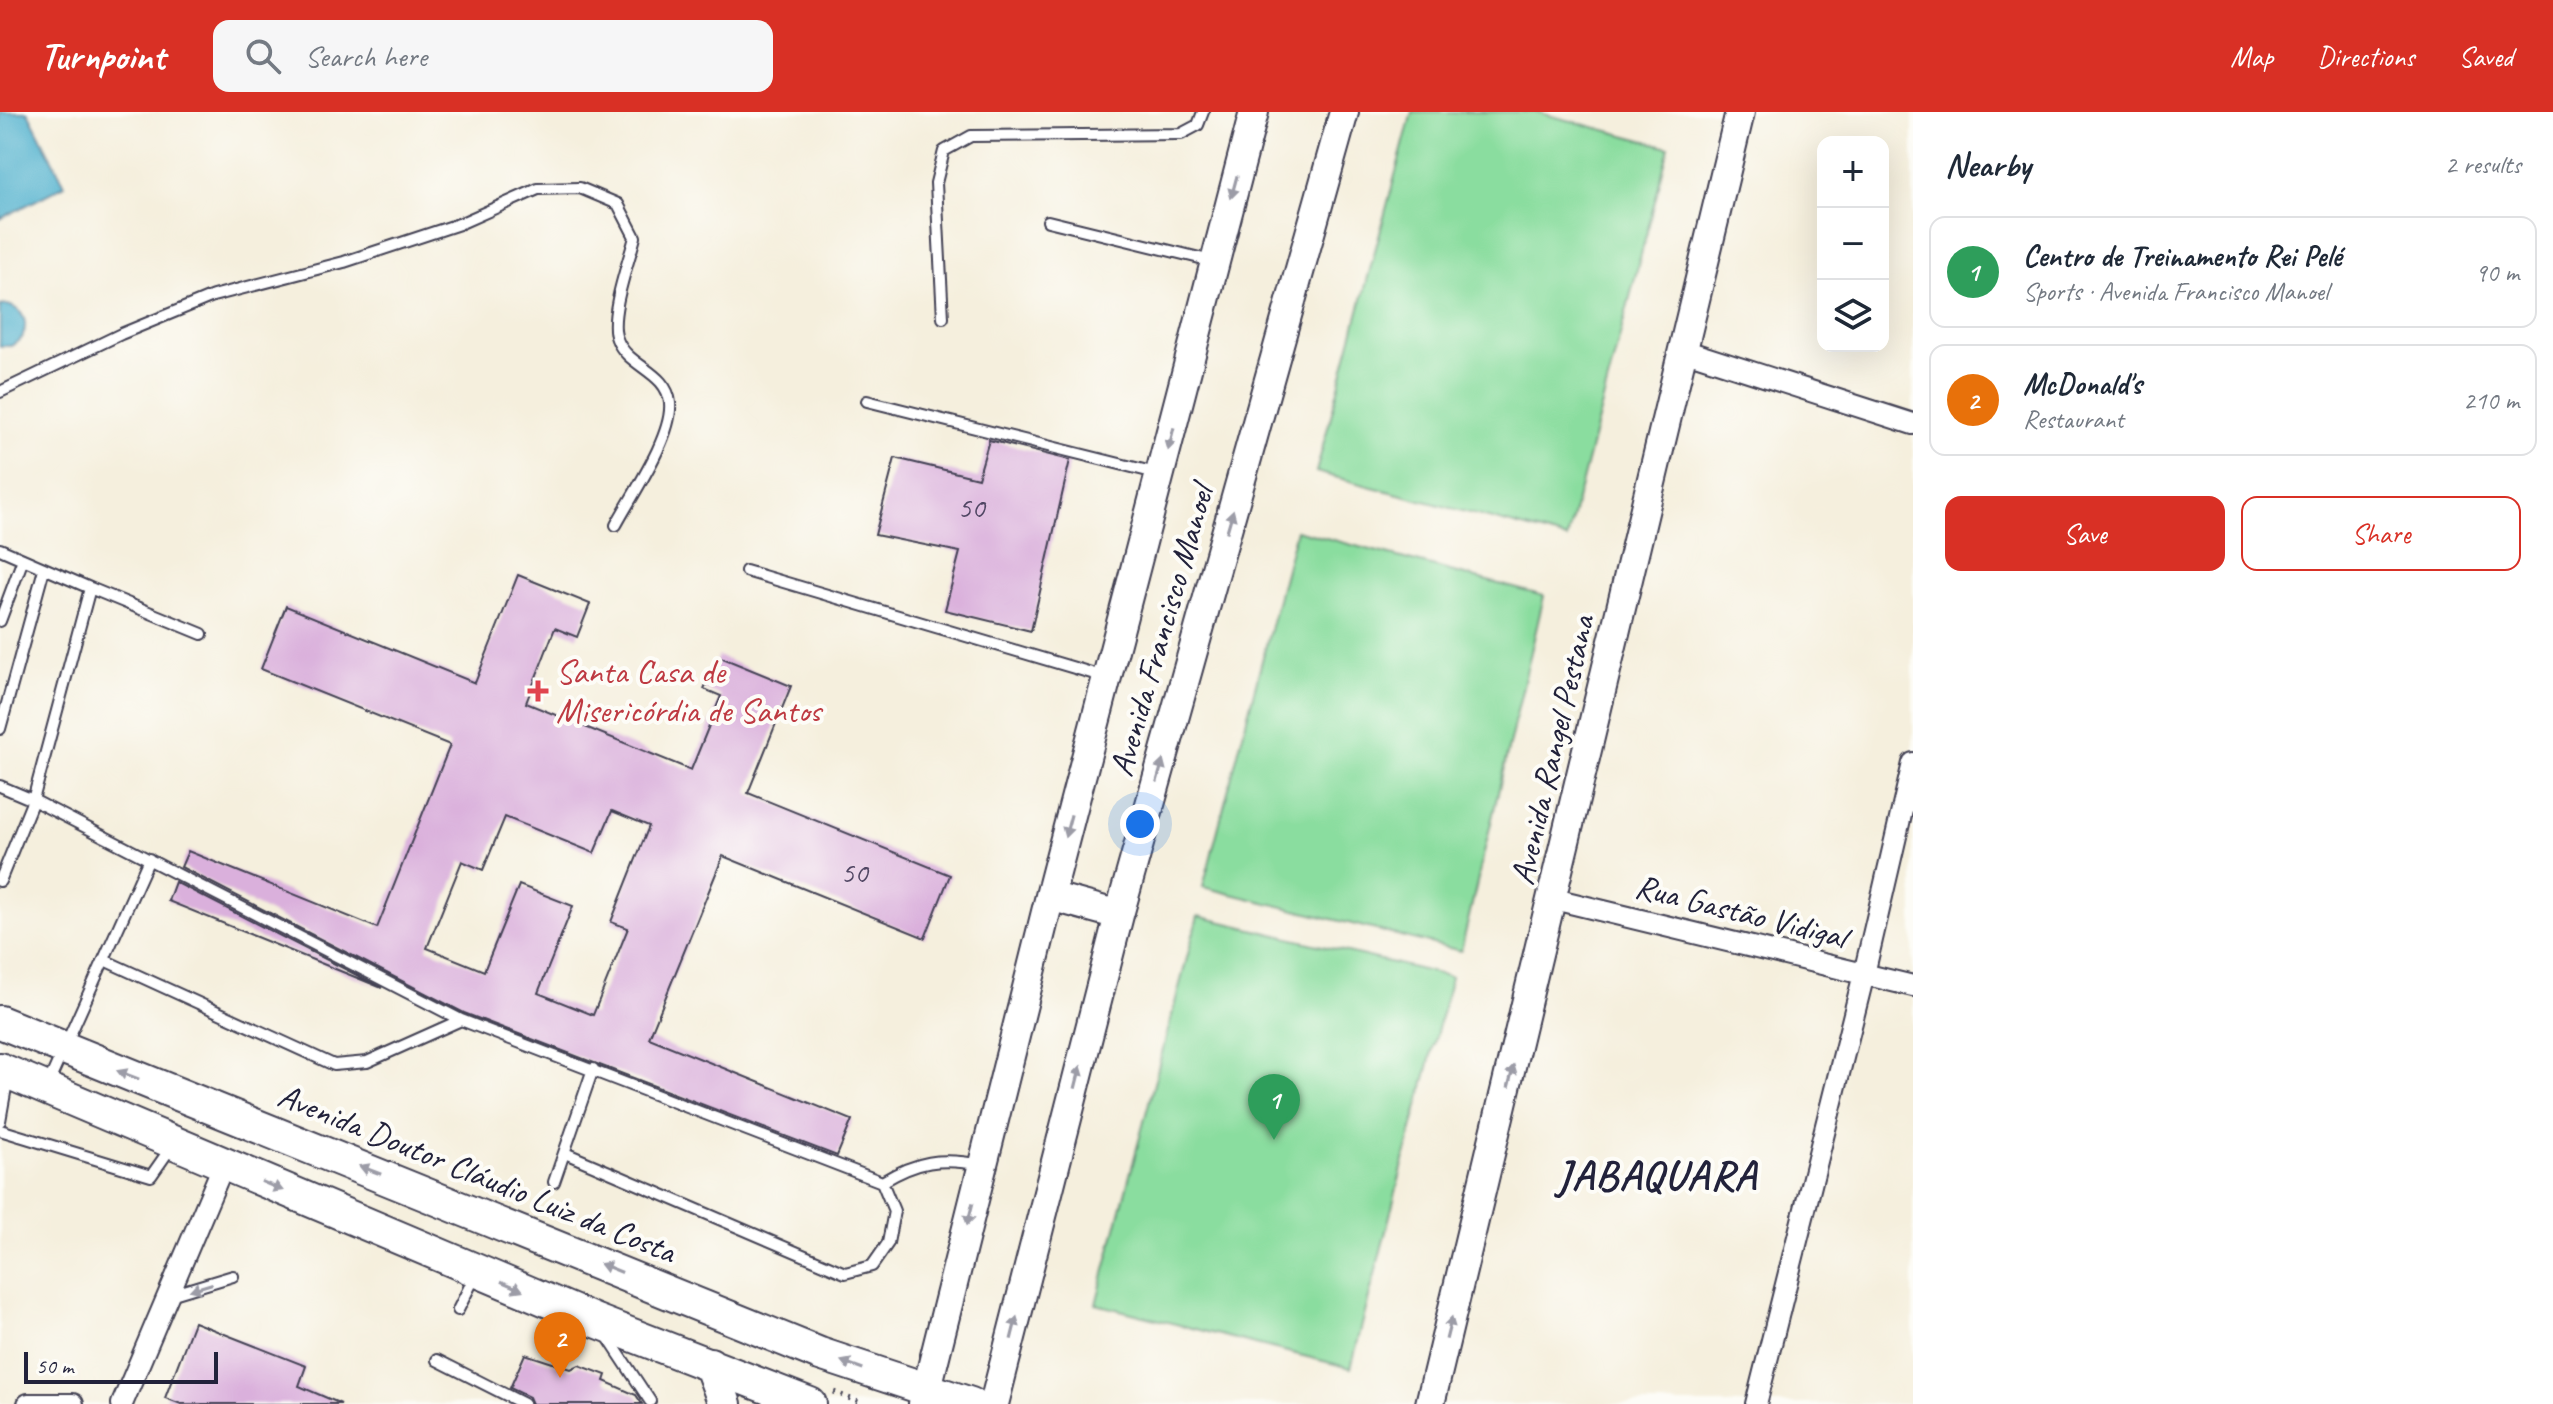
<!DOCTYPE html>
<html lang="en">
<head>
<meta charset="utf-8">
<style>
	:root { --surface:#fff; --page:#f6f6f7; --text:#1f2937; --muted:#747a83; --line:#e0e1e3; --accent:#d93025 }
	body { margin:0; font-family:Caveat,sans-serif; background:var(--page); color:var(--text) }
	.controls { position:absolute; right:24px; top:24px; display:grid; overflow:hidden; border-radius:16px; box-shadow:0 8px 32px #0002 }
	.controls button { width:72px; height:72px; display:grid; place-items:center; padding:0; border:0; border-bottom:2px solid var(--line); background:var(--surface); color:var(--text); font:40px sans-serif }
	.scale { position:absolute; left:24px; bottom:20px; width:194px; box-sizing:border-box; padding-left:8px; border:4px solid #22223b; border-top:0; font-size:22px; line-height:28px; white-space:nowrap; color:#22223b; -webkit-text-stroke:6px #fdfcf7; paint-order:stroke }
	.you { position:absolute; left:1140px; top:712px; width:28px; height:28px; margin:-20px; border:6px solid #fff; border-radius:50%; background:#1a73e8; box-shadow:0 0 0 12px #1a73e833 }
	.badge { display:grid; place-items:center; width:52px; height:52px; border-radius:50%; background:var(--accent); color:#fff; font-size:26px; font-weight:700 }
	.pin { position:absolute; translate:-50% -66px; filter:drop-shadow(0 2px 4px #0008) }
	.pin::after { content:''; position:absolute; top:42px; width:28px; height:24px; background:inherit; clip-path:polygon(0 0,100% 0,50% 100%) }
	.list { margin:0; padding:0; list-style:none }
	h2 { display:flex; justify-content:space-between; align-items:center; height:104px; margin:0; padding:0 32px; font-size:34px }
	h2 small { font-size:26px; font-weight:400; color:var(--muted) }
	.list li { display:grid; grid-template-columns:52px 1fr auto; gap:24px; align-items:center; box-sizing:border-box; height:112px; margin:0 16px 16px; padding:0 16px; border:2px solid var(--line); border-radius:16px }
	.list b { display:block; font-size:30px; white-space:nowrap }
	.list p { margin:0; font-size:26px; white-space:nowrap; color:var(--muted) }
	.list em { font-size:26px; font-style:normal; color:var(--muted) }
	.actions { display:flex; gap:16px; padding:24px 32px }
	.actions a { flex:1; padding:18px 0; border:2px solid var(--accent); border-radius:16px; text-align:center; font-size:28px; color:var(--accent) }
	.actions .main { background:var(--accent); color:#fff }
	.icon { flex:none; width:44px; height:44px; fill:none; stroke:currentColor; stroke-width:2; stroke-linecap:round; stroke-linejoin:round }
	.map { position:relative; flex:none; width:1913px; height:1292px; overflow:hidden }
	header { display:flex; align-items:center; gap:48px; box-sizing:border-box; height:112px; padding:0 40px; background:var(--accent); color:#fff }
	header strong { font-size:38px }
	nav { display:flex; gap:44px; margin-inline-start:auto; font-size:28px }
	.search { width:560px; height:72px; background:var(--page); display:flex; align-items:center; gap:20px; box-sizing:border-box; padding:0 28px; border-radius:16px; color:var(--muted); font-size:30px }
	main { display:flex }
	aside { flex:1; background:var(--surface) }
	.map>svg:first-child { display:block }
	.green { fill:#8add9f; stroke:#56806d; stroke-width:2 }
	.water { fill:#4fb1ce; stroke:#386a84; stroke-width:2 }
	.building { fill:#dab0dc; fill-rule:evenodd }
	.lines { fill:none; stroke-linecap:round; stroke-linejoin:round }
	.lane-casing { stroke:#424153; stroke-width:14 }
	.street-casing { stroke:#424153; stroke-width:24 }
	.secondary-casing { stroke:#424153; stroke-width:32 }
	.primary-casing { stroke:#424153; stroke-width:36 }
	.path { stroke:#424153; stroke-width:5; stroke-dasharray:2 6; stroke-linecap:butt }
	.lane { stroke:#fff; stroke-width:10 }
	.street { stroke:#fff; stroke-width:20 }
	.secondary { stroke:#fff; stroke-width:28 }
	.primary { stroke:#fff; stroke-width:32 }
	.oneway { fill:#9c9ca7 }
	.health-dot { fill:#e0444e; stroke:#fdfcf7; stroke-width:3 }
	.labels { text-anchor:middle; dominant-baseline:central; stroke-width:8; stroke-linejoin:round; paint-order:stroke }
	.number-label { font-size:30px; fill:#504663 }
	.street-label { font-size:34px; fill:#22223b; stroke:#fdfcf7 }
	.health-label { font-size:34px; fill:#be3a42; stroke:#fdfcf7; text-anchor:start }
	.district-label { font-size:42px; font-weight:bold; letter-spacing:2px; fill:#22223b; stroke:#fdfcf7 }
</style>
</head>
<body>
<header>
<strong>Turnpoint</strong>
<div class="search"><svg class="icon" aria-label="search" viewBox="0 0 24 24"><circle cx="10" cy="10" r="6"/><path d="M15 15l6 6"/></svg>Search here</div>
<nav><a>Map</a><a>Directions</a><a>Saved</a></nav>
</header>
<main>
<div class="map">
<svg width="1913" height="1292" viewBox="0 0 1913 1292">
	<rect width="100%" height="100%" fill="#fdfcf7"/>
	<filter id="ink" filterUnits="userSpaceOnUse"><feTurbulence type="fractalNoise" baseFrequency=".0125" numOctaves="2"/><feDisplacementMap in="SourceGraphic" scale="16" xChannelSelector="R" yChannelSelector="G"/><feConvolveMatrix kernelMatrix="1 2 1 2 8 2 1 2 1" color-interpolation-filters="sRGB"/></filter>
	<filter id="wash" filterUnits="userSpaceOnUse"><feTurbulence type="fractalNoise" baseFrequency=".006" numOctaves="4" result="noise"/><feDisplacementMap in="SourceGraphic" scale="32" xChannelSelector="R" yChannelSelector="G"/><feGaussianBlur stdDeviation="1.8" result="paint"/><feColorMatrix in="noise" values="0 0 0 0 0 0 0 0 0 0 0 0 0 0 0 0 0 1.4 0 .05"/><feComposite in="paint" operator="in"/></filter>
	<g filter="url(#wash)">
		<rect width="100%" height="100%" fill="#f5efdd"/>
		<path class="green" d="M 1412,0 L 1537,0 L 1669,35 L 1567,427 L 1316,360 Z
			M 1296,418 L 1544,484 L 1461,839 L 1203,775 Z
			M 1198,804 L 1451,865 L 1351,1256 L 1096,1192 Z"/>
		<path class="water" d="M 0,0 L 28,0 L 65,73 L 0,107 Z
			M 8,193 C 24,198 29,211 22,226 L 11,234 L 0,234 L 0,194 Z"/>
		<g id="blocks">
			<path class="building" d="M 989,328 L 1070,348 L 1031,519 L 945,498 L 960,440 L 875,423 L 895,346 L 978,366 Z
				M 518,463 L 590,492 L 577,525 L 555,516 L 526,591 L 691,658 L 721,584 L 704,577 L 718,544 L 791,574 L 748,681 L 950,763 L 925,826 L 723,744 L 649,926 L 852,1008 L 837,1044 L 464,901 L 181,755 L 188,739 L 377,816 L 450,633 L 261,557 L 286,494 L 475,571 ZM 612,699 L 649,714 L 611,810 L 628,816 L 593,903 L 538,881 L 573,794 L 519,773 L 484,859 L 427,836 L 462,749 L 483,758 L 505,705 L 594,741 Z
				M 175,770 L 382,876 L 168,789 Z
				M 194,1210 L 306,1254 L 299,1274 L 341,1292 L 181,1292 L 165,1286 Z
				M 525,1242 L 571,1257 L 579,1253 L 606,1263 L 604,1269 L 636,1283 L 642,1292 L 532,1292 L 529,1285 L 510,1276 Z"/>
		</g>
	</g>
	<g filter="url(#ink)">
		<use href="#blocks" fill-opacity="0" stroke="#424153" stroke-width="2"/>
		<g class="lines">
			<g class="lane-casing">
				<path id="lane" d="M 1048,109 L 1212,149
					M 943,206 L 936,71 L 944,39 L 971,24 L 1181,22 L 1198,13 L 1203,0
					M 0,280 L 121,222 L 213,184 L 344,150 L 459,112 L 538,77 L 580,76 L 618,92 L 635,125 C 629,149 608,205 617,227 C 627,255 667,259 670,291 C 673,324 632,383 616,413
					M 867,289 L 1156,361
					M 0,437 L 23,447
					M 746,459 L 1105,565
					M 0,509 L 23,447 L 90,476
					M 0,617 L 44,457
					M 0,674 L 33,688 L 461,908 L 882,1070 L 894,1099 L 888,1131 L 872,1154 L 845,1161 L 565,1041
					M 0,769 L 33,688 L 90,476 L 202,522
					M 104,848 L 334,953 L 367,950 L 461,908
					M 48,972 L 149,747
					M 0,1009 L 8,964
					M 0,1018 L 151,1064 L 172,1034
					M 554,1070 L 593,957
					M 882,1070 C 917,1049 940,1045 982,1053
					M 170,1183 L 233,1164
					M 458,1198 L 476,1162
					M 607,1224 L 650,1289
					M 437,1248 L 524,1292"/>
			</g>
			<g class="street-casing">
				<path id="street" d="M 1683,238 L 1913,312
					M 1554,787 L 1913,874
					M 28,1292 L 73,1292
					M 122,1292 L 223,1054
					M 1756,1292 L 1864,862 L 1913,651"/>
			</g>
			<g class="secondary-casing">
				<path id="secondary" d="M 1050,784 L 1119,803
					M 923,1292 L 1050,784 L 1254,0
					M 994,1292 L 1119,803 L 1344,0
					M 1430,1292 L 1740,0"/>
			</g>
			<g class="primary-casing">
				<path id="primary" d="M 0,910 L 820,1242 L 971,1292
					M 0,957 L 596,1209 L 810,1292
					M 710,1252 L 725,1292"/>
			</g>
			<path class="path" d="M 834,1280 L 863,1292"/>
			<use href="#lane" class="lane"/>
			<use href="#street" class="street"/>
			<use href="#secondary" class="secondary"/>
			<use href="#primary" class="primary"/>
		</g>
		<defs><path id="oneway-solid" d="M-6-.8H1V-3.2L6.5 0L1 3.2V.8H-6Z" transform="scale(2)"/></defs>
		<g class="oneway">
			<use href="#oneway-solid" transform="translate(1234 75) rotate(105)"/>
			<use href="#oneway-solid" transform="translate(1171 327) rotate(104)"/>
			<use href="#oneway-solid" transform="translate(1230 409) rotate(-74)"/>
			<use href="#oneway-solid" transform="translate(1160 659) rotate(-74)"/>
			<use href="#oneway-solid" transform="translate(1068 714) rotate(105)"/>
			<use href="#oneway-solid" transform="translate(128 963) rotate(-159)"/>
			<use href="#oneway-solid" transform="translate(1511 964) rotate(-76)"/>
			<use href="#oneway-solid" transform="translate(1078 965) rotate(-76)"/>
			<use href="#oneway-solid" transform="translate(370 1058) rotate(-159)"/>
			<use href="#oneway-solid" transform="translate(272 1074) rotate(23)"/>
			<use href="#oneway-solid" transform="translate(970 1102) rotate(104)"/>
			<use href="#oneway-solid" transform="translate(611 1156) rotate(-158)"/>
			<use href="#oneway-solid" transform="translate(512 1174) rotate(23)"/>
			<use href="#oneway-solid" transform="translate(201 1175) rotate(163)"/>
			<use href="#oneway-solid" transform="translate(1014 1216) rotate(-76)"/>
			<use href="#oneway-solid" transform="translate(1449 1216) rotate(-76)"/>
			<use href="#oneway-solid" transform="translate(852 1253) rotate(-160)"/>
		</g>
	</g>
	<path class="health-dot" d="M534 567h8v8h8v8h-8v8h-8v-8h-8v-8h8z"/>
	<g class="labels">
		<g class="number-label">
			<text x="971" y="395">50</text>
			<text x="854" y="760">50</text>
		</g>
		<g class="street-label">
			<text transform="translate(1161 519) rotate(-74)">Avenida Francisco Manoel</text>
			<text transform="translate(1552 638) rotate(-77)">Avenida Rangel Pestana</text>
			<text transform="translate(1741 799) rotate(14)">Rua Gastão Vidigal</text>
			<text transform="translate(477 1061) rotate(22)">Avenida Doutor Cláudio Luiz da Costa</text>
		</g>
		<g class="health-label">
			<text x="556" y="559">Santa Casa de<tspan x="556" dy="39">Misericórdia de Santos</tspan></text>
		</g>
		<g class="district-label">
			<text x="1657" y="1063">JABAQUARA</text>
		</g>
	</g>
</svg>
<div class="controls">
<button>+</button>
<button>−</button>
<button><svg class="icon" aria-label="layers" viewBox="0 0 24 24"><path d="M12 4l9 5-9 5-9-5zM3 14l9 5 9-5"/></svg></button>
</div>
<div class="scale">50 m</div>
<div class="you"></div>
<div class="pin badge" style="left:1274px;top:1028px;background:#2e9e5b">1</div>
<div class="pin badge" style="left:560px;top:1266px;background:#e8710a">2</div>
</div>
<aside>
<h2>Nearby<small>2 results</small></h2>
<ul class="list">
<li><span class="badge" style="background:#2e9e5b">1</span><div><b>Centro de Treinamento Rei Pelé</b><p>Sports · Avenida Francisco Manoel</p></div><em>90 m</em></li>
<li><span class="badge" style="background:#e8710a">2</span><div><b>McDonald's</b><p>Restaurant</p></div><em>210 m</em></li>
</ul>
<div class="actions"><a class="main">Save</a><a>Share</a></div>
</aside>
</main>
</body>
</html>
